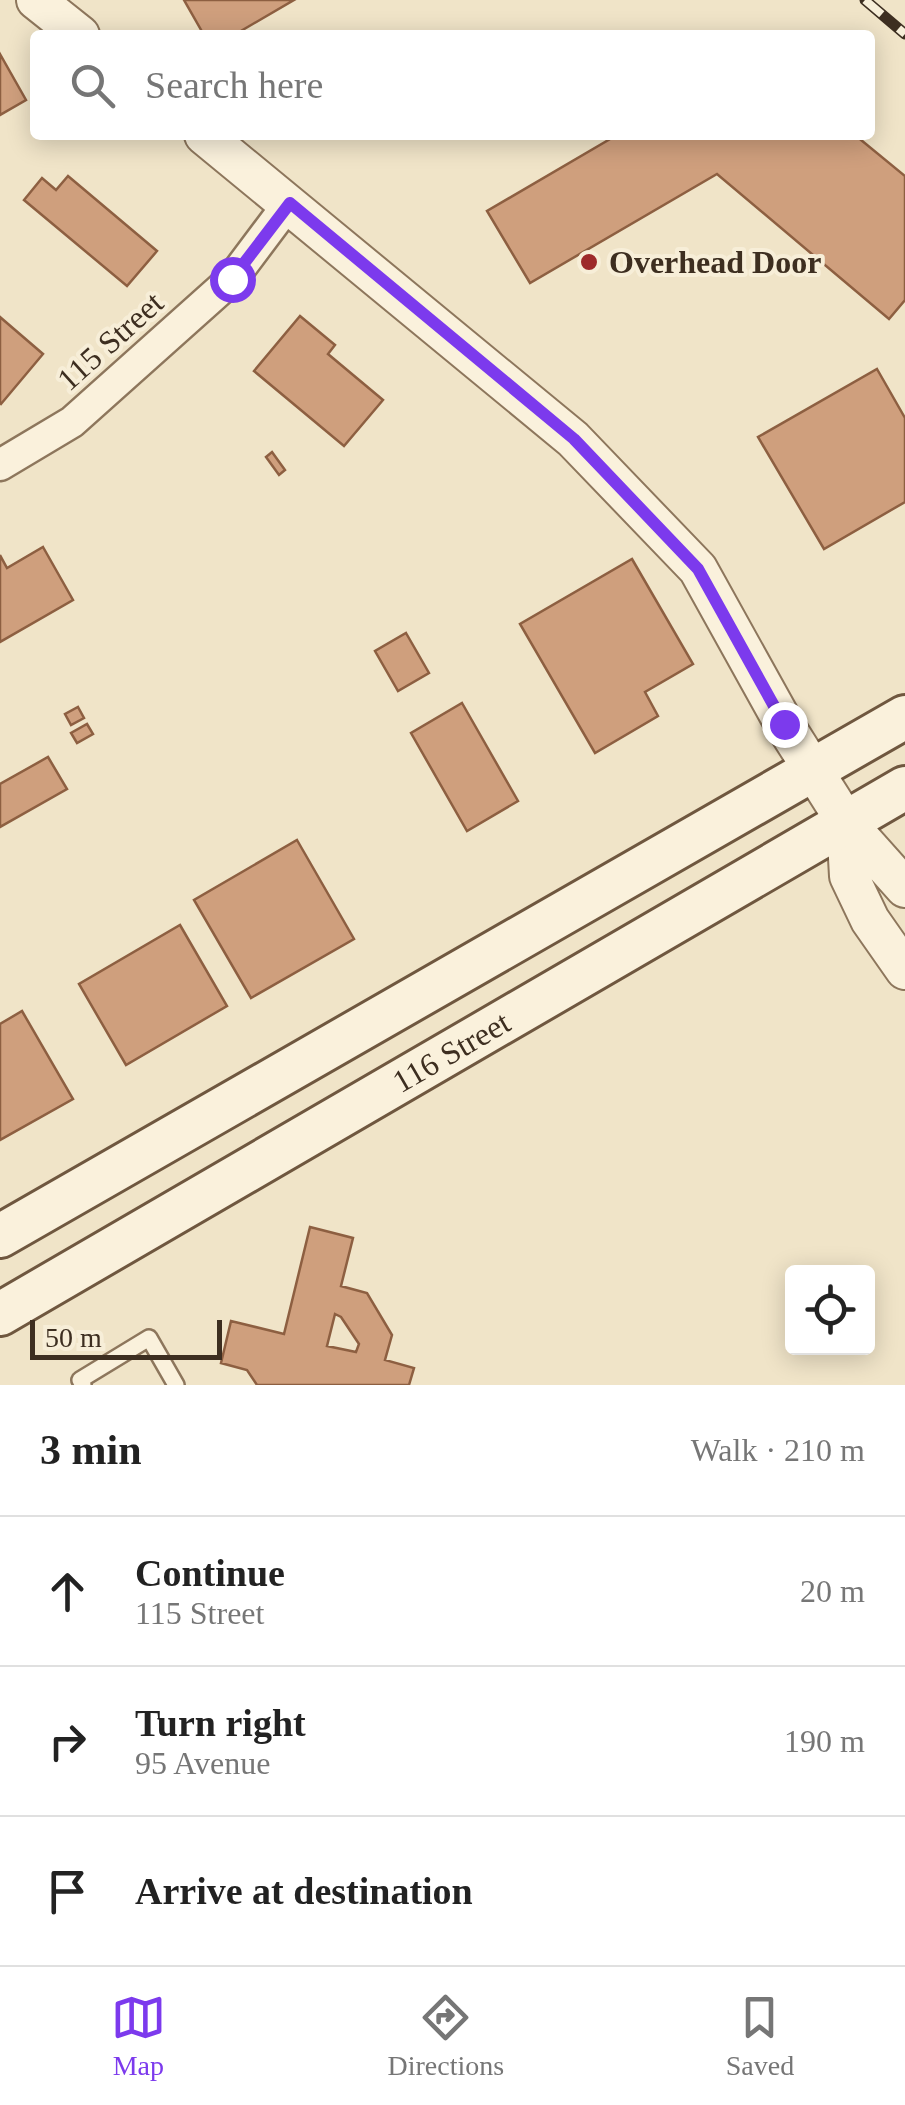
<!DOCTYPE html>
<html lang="en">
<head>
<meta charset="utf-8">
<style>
	:root { --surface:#fff; --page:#f2f2f2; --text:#222; --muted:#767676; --line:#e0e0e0; --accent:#7c3aed }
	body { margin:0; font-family:Georgia,serif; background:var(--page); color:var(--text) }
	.controls { position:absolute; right:30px; bottom:30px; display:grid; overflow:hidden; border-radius:10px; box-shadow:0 5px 25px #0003 }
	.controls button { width:90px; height:90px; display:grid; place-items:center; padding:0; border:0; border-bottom:2px solid var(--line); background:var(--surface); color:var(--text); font:50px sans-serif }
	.scale { position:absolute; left:30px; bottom:25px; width:192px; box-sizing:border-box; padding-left:10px; border:5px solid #3d2e20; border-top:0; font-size:28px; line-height:35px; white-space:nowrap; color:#3d2e20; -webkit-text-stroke:8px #f7eed8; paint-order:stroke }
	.stop { position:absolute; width:30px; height:30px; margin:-22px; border:8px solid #7c3aed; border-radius:50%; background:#fff }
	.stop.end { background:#7c3aed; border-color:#fff; box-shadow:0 2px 10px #0008 }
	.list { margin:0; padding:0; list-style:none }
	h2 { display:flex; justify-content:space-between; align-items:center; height:130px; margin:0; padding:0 40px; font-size:42px }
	h2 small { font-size:32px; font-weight:400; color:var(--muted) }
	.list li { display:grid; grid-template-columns:65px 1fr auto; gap:30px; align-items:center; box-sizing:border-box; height:150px; padding:0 40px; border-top:2px solid var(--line) }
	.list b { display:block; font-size:38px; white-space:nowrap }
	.list p { margin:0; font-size:32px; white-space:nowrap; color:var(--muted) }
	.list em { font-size:32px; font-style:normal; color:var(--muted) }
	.icon { flex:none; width:55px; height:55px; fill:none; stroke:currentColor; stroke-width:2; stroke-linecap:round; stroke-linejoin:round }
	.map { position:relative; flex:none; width:905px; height:1385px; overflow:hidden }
	.search { position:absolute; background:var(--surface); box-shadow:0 5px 25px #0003; left:30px; right:30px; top:30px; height:110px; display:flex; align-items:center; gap:25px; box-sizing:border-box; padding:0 35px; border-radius:10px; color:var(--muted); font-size:38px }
	.sheet { height:580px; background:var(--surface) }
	nav { display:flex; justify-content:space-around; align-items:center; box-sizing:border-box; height:140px; border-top:2px solid var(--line); background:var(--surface); font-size:28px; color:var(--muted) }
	nav a { display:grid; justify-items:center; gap:5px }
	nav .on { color:var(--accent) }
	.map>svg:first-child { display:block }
	.building { fill:#cf9f7d; stroke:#8d5f41; stroke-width:2.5; fill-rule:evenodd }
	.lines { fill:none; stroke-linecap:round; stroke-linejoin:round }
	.service-casing { stroke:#8d765c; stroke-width:20 }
	.minor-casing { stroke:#8d765c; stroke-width:35 }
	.tertiary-casing { stroke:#8d765c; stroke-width:42 }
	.secondary-casing { stroke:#6f573f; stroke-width:48 }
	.service { stroke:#faf1dc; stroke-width:15 }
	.minor { stroke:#faf1dc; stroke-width:30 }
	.tertiary { stroke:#faf1dc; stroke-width:38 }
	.secondary { stroke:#faf1dc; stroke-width:42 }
	.rail-casing { stroke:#3d2e20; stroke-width:11 }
	.rail { stroke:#f7eed8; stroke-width:8; stroke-dasharray:22; stroke-linecap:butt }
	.route { stroke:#7c3aed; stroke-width:12 }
	.poi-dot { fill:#9e2a2b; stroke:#f7eed8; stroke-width:4 }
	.labels { text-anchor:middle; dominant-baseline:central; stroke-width:8; stroke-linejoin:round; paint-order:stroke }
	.poi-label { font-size:32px; font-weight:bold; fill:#3d2e20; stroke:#f7eed8; text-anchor:start }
	.street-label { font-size:32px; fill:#3d2e20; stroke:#f7eed8 }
</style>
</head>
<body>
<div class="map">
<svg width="905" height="1385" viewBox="0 0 905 1385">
	<rect width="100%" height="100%" fill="#f0e4c8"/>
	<path class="building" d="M 184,0 L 294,0 L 234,35 L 204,35 Z
		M 0,54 L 26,100 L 0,115 Z
		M 617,135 L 855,135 L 905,176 L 905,300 L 889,319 L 717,174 L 530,283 L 487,211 Z
		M 68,176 L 157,251 L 127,286 L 24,200 L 42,178 L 56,190 Z
		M 300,316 L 335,345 L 328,354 L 383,400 L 344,446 L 254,371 Z
		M 0,317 L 43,354 L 1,404 L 0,403 Z
		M 877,369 L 905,418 L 905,502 L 824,549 L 758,437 Z
		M 272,452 L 285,470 L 279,475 L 266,457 Z
		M 43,547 L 73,600 L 0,642 L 0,555 L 7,568 Z
		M 632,559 L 693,664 L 645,692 L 658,716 L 595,753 L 520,624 Z
		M 406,633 L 429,673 L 398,691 L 375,651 Z
		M 462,703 L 518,801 L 467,831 L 411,733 Z
		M 78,707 L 84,718 L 71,725 L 65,714 Z
		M 87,724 L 93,734 L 77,743 L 71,733 Z
		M 48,757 L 67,789 L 0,827 L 0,784 Z
		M 297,840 L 354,939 L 251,998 L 194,900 Z
		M 180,925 L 227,1006 L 126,1065 L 79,984 Z
		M 22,1011 L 73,1099 L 0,1140 L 0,1024 Z
		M 310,1227 L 353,1238 L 341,1286 L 367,1293 L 392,1335 L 385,1360 L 414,1368 L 409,1385 L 257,1385 L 247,1370 L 221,1363 L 231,1321 L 284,1334 ZM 335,1314 L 341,1317 L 359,1344 L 356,1352 L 327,1346 Z"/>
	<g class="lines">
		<g class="service-casing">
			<path id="service" d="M 83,1385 L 80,1380 L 149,1338 L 176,1385"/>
		</g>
		<g class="minor-casing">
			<path id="minor" d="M 0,465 L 72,422 L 232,279 L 289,203"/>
		</g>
		<g class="tertiary-casing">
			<path id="tertiary" d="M 36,0 L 80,35
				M 204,135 L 573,439 L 698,569 L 784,724 L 846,822 L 905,888
				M 846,822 L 849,876 L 870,920 L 905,970"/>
		</g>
		<g class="secondary-casing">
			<g id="secondary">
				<path d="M 0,1236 L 905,717"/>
				<path id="s1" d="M 0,1314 L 905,788"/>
			</g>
		</g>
		<use href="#service" class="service"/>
		<use href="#minor" class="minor"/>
		<use href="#tertiary" class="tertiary"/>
		<use href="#secondary" class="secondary"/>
		<g class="rail-casing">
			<path id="rail" d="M 865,0 L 905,34"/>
		</g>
		<use href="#rail" class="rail"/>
	</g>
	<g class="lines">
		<path class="route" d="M 232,279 L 290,203 L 574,439 L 698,569 L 784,724"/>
	</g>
	<circle class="poi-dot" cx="589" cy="262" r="10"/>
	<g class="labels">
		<g class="poi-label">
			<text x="609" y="262">Overhead Door</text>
		</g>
		<g class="street-label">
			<text transform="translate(110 341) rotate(-42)">115 Street</text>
			<text stroke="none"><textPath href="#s1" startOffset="522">116 Street</textPath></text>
		</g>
	</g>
</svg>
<div class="controls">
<button><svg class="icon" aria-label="locate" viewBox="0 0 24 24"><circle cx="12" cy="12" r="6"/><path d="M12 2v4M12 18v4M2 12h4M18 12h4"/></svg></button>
</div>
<div class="scale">50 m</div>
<div class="stop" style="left:232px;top:279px"></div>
<div class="stop end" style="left:784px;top:724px"></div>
<div class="search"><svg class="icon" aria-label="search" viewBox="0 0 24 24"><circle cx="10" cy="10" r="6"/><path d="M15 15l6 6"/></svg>Search here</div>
</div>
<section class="sheet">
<h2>3 min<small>Walk · 210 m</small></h2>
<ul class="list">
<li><svg class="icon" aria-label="ahead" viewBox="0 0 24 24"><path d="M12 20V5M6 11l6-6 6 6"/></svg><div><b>Continue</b><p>115 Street</p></div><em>20 m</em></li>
<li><svg class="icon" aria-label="right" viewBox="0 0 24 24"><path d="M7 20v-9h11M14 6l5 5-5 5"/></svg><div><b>Turn right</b><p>95 Avenue</p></div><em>190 m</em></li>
<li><svg class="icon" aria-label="arrive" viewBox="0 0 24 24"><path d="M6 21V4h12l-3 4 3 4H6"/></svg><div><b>Arrive at destination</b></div></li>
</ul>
</section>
<nav>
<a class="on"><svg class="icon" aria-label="map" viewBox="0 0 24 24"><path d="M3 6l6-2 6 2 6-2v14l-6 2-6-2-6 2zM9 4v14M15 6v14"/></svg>Map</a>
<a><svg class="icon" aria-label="directions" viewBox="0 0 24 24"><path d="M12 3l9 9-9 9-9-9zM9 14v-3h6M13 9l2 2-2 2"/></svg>Directions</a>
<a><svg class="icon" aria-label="saved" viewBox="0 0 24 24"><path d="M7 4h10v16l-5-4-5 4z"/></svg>Saved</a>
</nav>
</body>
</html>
